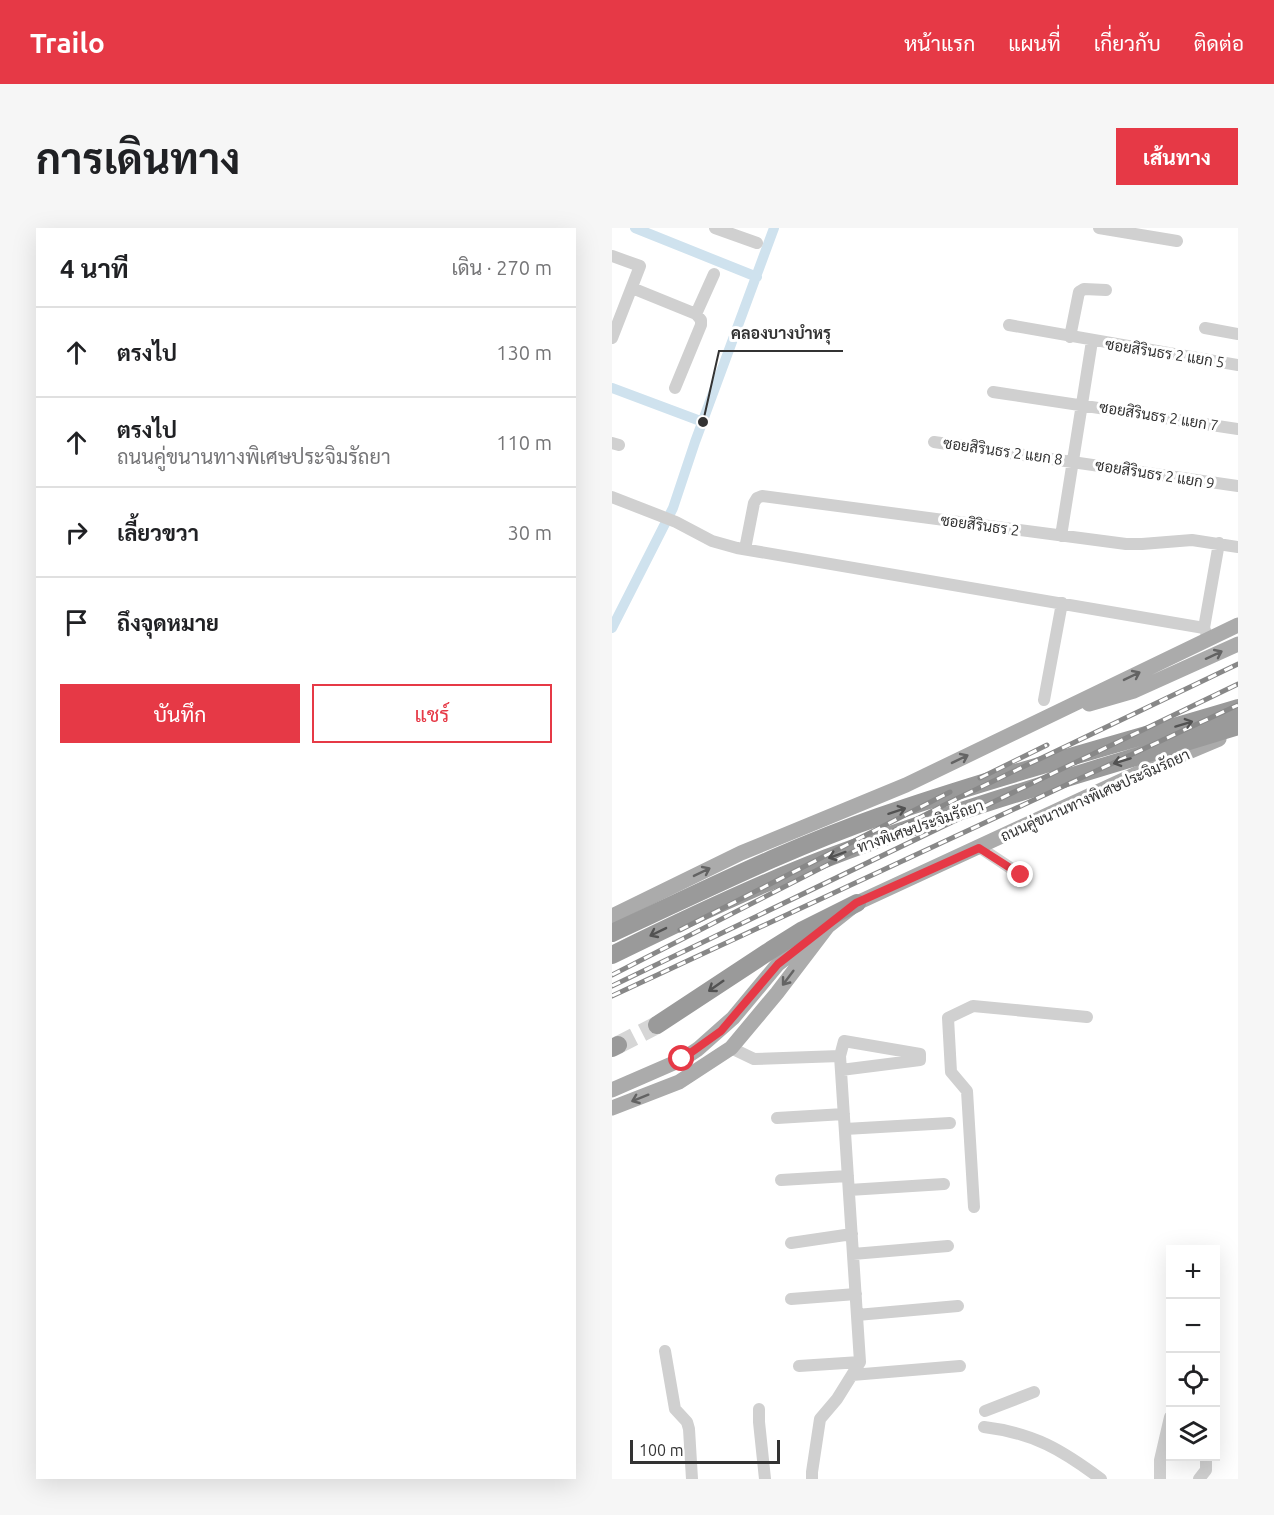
<!DOCTYPE html>
<html lang="th">
<head>
<meta charset="utf-8">
<style>
	:root { --surface:#fff; --page:#f6f6f6; --text:#202124; --muted:#757577; --line:#e0e0e0; --accent:#e63946 }
	body { margin:0; font-family:Ubuntu,Sarabun,sans-serif; background:var(--page); color:var(--text) }
	.controls { position:absolute; right:18px; bottom:18px; display:grid; overflow:hidden; border-radius:0px; box-shadow:0 6px 24px #0002 }
	.controls button { width:54px; height:54px; display:grid; place-items:center; padding:0; border:0; border-bottom:2px solid var(--line); background:var(--surface); color:var(--text); font:30px sans-serif }
	.scale { position:absolute; left:18px; bottom:15px; width:150px; box-sizing:border-box; padding-left:6px; border:3px solid #333; border-top:0; font-size:16px; line-height:21px; white-space:nowrap; color:#333; -webkit-text-stroke:4px #fff; paint-order:stroke }
	.stop { position:absolute; width:18px; height:18px; margin:-14px; border:4px solid #e63946; border-radius:50%; background:#fff }
	.stop.end { background:#e63946; border-color:#fff; box-shadow:0 2px 6px #0008 }
	.list { margin:0; padding:0; list-style:none }
	h2 { display:flex; justify-content:space-between; align-items:center; height:78px; margin:0; padding:0 24px; font-size:26px }
	h2 small { font-size:20px; font-weight:400; color:var(--muted) }
	.list li { display:grid; grid-template-columns:39px 1fr auto; gap:18px; align-items:center; box-sizing:border-box; height:90px; padding:0 24px; border-top:2px solid var(--line) }
	.list b { display:block; font-size:22px; white-space:nowrap }
	.list p { margin:0; font-size:20px; white-space:nowrap; color:var(--muted) }
	.list em { font-size:20px; font-style:normal; color:var(--muted) }
	.actions { display:flex; gap:12px; padding:18px 24px }
	.actions a { flex:1; padding:14px 0; border:2px solid var(--accent); border-radius:0px; text-align:center; font-size:21px; color:var(--accent) }
	.actions .main { background:var(--accent); color:#fff }
	.icon { flex:none; width:33px; height:33px; fill:none; stroke:currentColor; stroke-width:2; stroke-linecap:round; stroke-linejoin:round }
	.map { position:relative; flex:none; width:626px; height:1251px; overflow:hidden; border-radius:0px }
	header { display:flex; align-items:center; gap:36px; box-sizing:border-box; height:84px; padding:0 30px; background:var(--accent); color:#fff }
	header strong { font-size:28px }
	nav { display:flex; gap:33px; margin-inline-start:auto; font-size:21px }
	.intro { display:flex; align-items:center; justify-content:space-between; box-sizing:border-box; height:144px; padding:0 36px }
	h1 { margin:0; font-size:42px }
	.button { padding:15px 27px; border-radius:0px; background:var(--accent); color:#fff; font-size:21px; font-weight:700 }
	main { display:flex; gap:36px; padding:0 36px }
	aside { flex:1; background:var(--surface); border-radius:0px; box-shadow:0 6px 24px #0002 }
	.map>svg:first-child { display:block }
	.lines { fill:none; stroke-linecap:round; stroke-linejoin:round }
	.canal { stroke:#cfe2ee; stroke-width:10 }
	.highway-tunnel { stroke:#d6d6d6; stroke-width:18; stroke-dasharray:18 9; stroke-linecap:butt }
	.minor { stroke:#d0d0d0; stroke-width:12 }
	.major { stroke:#ababab; stroke-width:15 }
	.highway { stroke:#9a9a9a; stroke-width:18 }
	.rail-casing { stroke:#888; stroke-width:5 }
	.rail { stroke:#fff; stroke-width:3; stroke-dasharray:9; stroke-linecap:butt }
	.oneway { stroke:#636363 }
	.oneway2 { stroke:#525252 }
	.route { stroke:#e63946; stroke-width:8 }
	.labels { text-anchor:middle; dominant-baseline:central; stroke-width:6; stroke-linejoin:round; paint-order:stroke }
	.street-label { font-size:15px; fill:#333; stroke:#fff }
	.leader { fill:none; stroke:#333; stroke-width:2 }
	.callout-dot { fill:#333; stroke:#fff; stroke-width:2 }
	.callout-label { font-size:16px; text-anchor:middle; font-weight:bold; fill:#333; stroke:#fff; stroke-width:6; stroke-linejoin:round; paint-order:stroke }
</style>
</head>
<body>
<header>
<strong>Trailo</strong>
<nav><a>หน้าแรก</a><a>แผนที่</a><a>เกี่ยวกับ</a><a>ติดต่อ</a></nav>
</header>
<div class="intro"><h1>การเดินทาง</h1><a class="button">เส้นทาง</a></div>
<main>
<aside>
<h2>4 นาที<small>เดิน · 270 m</small></h2>
<ul class="list">
<li><svg class="icon" aria-label="ahead" viewBox="0 0 24 24"><path d="M12 20V5M6 11l6-6 6 6"/></svg><div><b>ตรงไป</b></div><em>130 m</em></li>
<li><svg class="icon" aria-label="ahead" viewBox="0 0 24 24"><path d="M12 20V5M6 11l6-6 6 6"/></svg><div><b>ตรงไป</b><p>ถนนคู่ขนานทางพิเศษประจิมรัถยา</p></div><em>110 m</em></li>
<li><svg class="icon" aria-label="right" viewBox="0 0 24 24"><path d="M7 20v-9h11M14 6l5 5-5 5"/></svg><div><b>เลี้ยวขวา</b></div><em>30 m</em></li>
<li><svg class="icon" aria-label="arrive" viewBox="0 0 24 24"><path d="M6 21V4h12l-3 4 3 4H6"/></svg><div><b>ถึงจุดหมาย</b></div></li>
</ul>
<div class="actions"><a class="main">บันทึก</a><a>แชร์</a></div>
</aside>
<div class="map">
<svg width="626" height="1251" viewBox="0 0 626 1251">
	<rect width="100%" height="100%" fill="#fff"/>
	<g class="lines">
		<path class="canal" d="M 23,0 L 145,49
			M 0,160 L 91,194
			M 0,400 L 61,280 L 83,214 L 162,0"/>
		<path class="highway-tunnel" d="M 6,817 L 45,797"/>
		<path class="minor" d="M 103,0 L 145,15
			M 487,0 L 565,13
			M 0,28 L 28,38 L 0,110
			M 20,60 L 84,86 L 89,92 L 89,97 L 63,160
			M 84,86 L 102,46
			M 397,97 L 626,137
			M 593,100 L 626,106
			M 458,109 L 467,64 L 472,61 L 494,62
			M 381,164 L 626,201
			M 322,214 L 626,258
			M 0,215 L 7,217
			M 0,269 L 64,294 L 100,313 L 125,320 L 592,400
			M 449,308 L 480,113
			M 133,321 L 142,275 L 145,270 L 150,268 L 514,316 L 530,316 L 580,312 L 626,319
			M 595,407 L 592,400 L 607,315
			M 432,472 L 450,375
			M 367,619 L 409,647
			M 119,820 L 142,831 L 228,828
			M 165,890 L 232,886
			M 233,901 L 338,895
			M 169,952 L 236,948
			M 237,962 L 332,956
			M 362,979 L 355,863 L 339,844 L 336,790 L 361,778 L 475,789
			M 179,1015 L 240,1006
			M 241,1026 L 336,1018
			M 179,1071 L 244,1066
			M 245,1087 L 346,1078
			M 53,1123 L 63,1181 L 75,1194 L 77,1201 L 80,1251
			M 187,1138 L 248,1134
			M 240,1147 L 348,1138
			M 147,1181 L 147,1194 L 153,1251
			M 373,1183 L 422,1164
			M 372,1199 C 422,1205 450,1222 489,1251
			M 200,1251 L 200,1244 L 208,1191 L 225,1171 L 248,1134 L 228,828 L 232,813 L 308,826 L 308,832 L 229,842
			M 548,1251 L 548,1232 L 558,1189
			M 587,1251 L 594,1242 L 594,1232"/>
		<path class="major" d="M 477,476 L 522,463 L 626,416
			M 0,688 L 129,625 L 294,557 L 626,397
			M 0,862 L 71,831 L 86,821 L 121,790 L 166,736 L 204,706
			M 0,880 L 67,854 L 119,820 L 165,765 L 216,698 L 245,675 L 522,547 L 607,511"/>
		<path class="highway" d="M 0,705 C 87,665 174,621 266,589 C 384,548 506,516 626,480
			M 0,727 C 71,692 142,658 215,630 C 350,579 489,540 626,498
			M 45,797 L 159,722 L 191,702 L 245,675
			M 0,820 L 6,817"/>
		<g class="rail-casing">
			<path id="rail" d="M 368,550 L 435,517
				M 68,702 L 338,564
				M 0,747 L 344,571 L 626,436
				M 0,758 L 626,456
				M 0,768 L 626,477"/>
		</g>
		<use href="#rail" class="rail"/>
	</g>
	<defs><path id="oneway-shaft" d="M-6 0H5M1.5-3L5.5 0L1.5 3" fill="none" stroke-width="1.6" stroke-linecap="round" stroke-linejoin="round" transform="scale(1.5)"/></defs>
	<g class="oneway">
		<use href="#oneway-shaft" transform="translate(602 427) rotate(-25)"/>
		<use href="#oneway-shaft" transform="translate(520 448) rotate(-26)"/>
		<use href="#oneway-shaft" transform="translate(348 531) rotate(-26)"/>
		<use href="#oneway-shaft" transform="translate(90 644) rotate(-26)"/>
		<use href="#oneway-shaft" transform="translate(176 750) rotate(127)"/>
		<use href="#oneway-shaft" transform="translate(28 870) rotate(158)"/>
	</g>
	<g class="oneway2">
		<use href="#oneway-shaft" transform="translate(572 496) rotate(-17)"/>
		<use href="#oneway-shaft" transform="translate(510 533) rotate(163)"/>
		<use href="#oneway-shaft" transform="translate(285 583) rotate(-18)"/>
		<use href="#oneway-shaft" transform="translate(225 627) rotate(160)"/>
		<use href="#oneway-shaft" transform="translate(46 704) rotate(154)"/>
		<use href="#oneway-shaft" transform="translate(104 758) rotate(145)"/>
	</g>
	<g class="lines">
		<path class="route" d="M 70,831 L 109,803 L 166,736 L 244,675 L 367,620 L 409,647"/>
	</g>
	<g class="labels">
		<g class="street-label">
			<text transform="translate(553 125) rotate(9)">ซอยสิรินธร 2 แยก 5</text>
			<text transform="translate(547 188) rotate(9)">ซอยสิรินธร 2 แยก 7</text>
			<text transform="translate(391 223) rotate(8)">ซอยสิรินธร 2 แยก 8</text>
			<text transform="translate(543 246) rotate(9)">ซอยสิรินธร 2 แยก 9</text>
			<text transform="translate(368 297) rotate(8)">ซอยสิรินธร 2</text>
			<text transform="translate(483 567) rotate(-24)">ถนนคู่ขนานทางพิเศษประจิมรัถยา</text>
			<text transform="translate(308 598) rotate(-19)">ทางพิเศษประจิมรัถยา</text>
		</g>
	</g>
	<path class="leader" d="M91 194L107 123H231"/>
	<circle class="callout-dot" cx="91" cy="194" r="6"/>
	<g class="callout-label">
		<text x="169" y="111">คลองบางบำหรุ</text>
	</g>
</svg>
<div class="controls">
<button>+</button>
<button>−</button>
<button><svg class="icon" aria-label="locate" viewBox="0 0 24 24"><circle cx="12" cy="12" r="6"/><path d="M12 2v4M12 18v4M2 12h4M18 12h4"/></svg></button>
<button><svg class="icon" aria-label="layers" viewBox="0 0 24 24"><path d="M12 4l9 5-9 5-9-5zM3 14l9 5 9-5"/></svg></button>
</div>
<div class="scale">100 m</div>
<div class="stop" style="left:70px;top:831px"></div>
<div class="stop end" style="left:409px;top:647px"></div>
</div>
</main>
</body>
</html>
